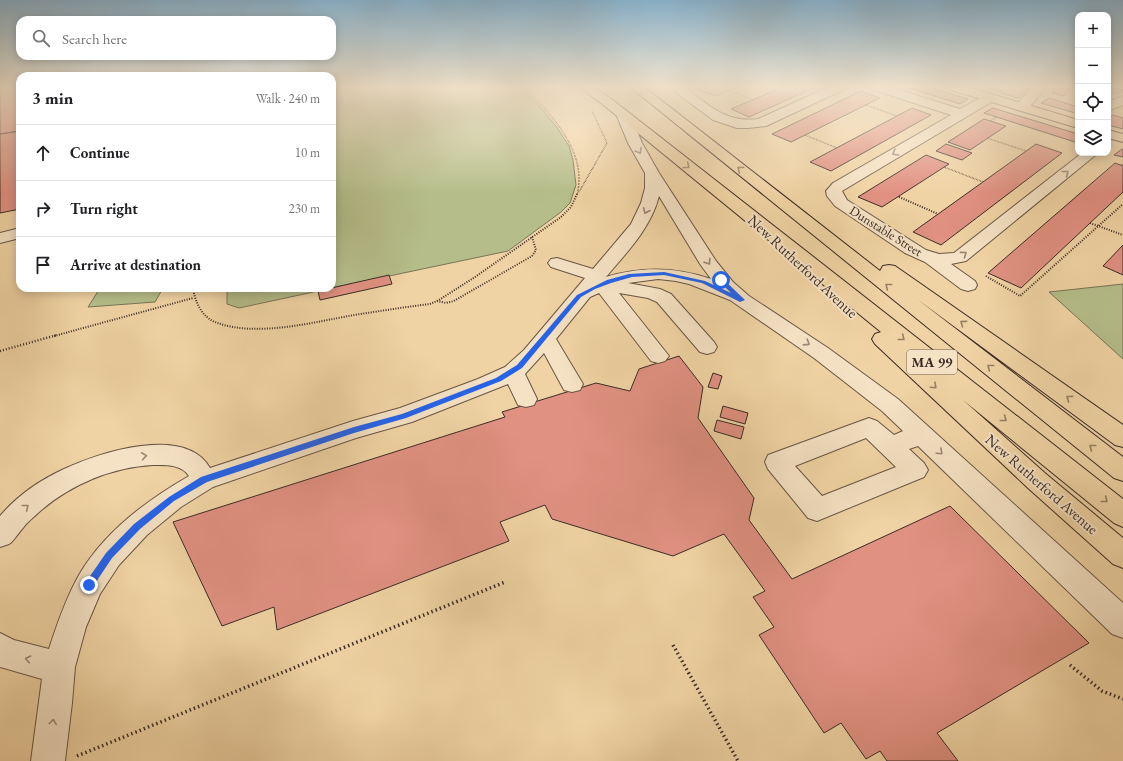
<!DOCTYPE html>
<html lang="en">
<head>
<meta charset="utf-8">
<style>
	:root { --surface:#fff; --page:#f6f6f6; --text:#202124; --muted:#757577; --line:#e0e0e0 }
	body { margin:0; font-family:"EB Garamond",serif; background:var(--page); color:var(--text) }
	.controls { position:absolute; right:12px; top:12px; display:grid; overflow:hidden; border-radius:8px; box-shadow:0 2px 10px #0003 }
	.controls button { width:36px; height:36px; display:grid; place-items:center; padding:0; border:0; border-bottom:1px solid var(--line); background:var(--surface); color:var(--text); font:20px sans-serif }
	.stop { position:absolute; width:12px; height:12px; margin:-9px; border:3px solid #2563eb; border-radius:50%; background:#fff }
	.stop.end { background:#2563eb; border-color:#fff; box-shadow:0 1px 4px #0008 }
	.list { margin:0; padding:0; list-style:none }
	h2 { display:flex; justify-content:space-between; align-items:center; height:52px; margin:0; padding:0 16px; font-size:17px }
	h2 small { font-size:13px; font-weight:400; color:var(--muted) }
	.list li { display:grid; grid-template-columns:26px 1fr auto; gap:12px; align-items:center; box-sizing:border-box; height:56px; padding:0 16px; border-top:1px solid var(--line) }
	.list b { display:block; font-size:15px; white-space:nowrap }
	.list em { font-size:13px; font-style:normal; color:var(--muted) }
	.icon { flex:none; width:22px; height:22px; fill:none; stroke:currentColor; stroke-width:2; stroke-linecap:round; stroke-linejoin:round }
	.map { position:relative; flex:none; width:1123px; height:761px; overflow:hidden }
	.search { position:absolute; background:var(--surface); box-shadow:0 2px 10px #0003; left:16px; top:16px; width:320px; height:44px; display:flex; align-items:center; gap:10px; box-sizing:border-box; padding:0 14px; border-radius:12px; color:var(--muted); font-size:15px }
	.panel { position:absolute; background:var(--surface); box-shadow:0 2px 10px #0003; left:16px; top:72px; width:320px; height:220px; border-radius:12px }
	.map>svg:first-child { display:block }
	.green { fill:#b5be8a; stroke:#787558 }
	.building { fill:#e19182; stroke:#3b2c25 }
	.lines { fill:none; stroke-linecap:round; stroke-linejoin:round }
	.minor-casing { stroke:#685645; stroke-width:2 }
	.major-casing { stroke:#3b2c25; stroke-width:2 }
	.path-far3 { stroke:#3b2c25; stroke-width:1.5; stroke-dasharray:0.5 1; stroke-linecap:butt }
	.path-far2 { stroke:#3b2c25; stroke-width:2; stroke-dasharray:1 1.5; stroke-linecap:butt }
	.path-far1 { stroke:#3b2c25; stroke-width:2.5; stroke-dasharray:1 2; stroke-linecap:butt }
	.path { stroke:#3b2c25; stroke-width:3.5; stroke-dasharray:1.5 3; stroke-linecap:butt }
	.minor { fill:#f5e2c4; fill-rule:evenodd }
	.major { fill:#f0d3a4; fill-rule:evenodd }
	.path-bridge { stroke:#3b2c25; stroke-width:2; stroke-dasharray:1 1.5; stroke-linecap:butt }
	.oneway { stroke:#988774 }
	.oneway2 { stroke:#968064 }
	.route { fill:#2563eb }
	.labels { text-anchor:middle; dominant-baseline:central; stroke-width:4; stroke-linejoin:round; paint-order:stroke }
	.far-street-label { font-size:13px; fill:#3b2c25; stroke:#f5e2c4 }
	.shield { fill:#f5e2c4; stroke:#736355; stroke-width:1 }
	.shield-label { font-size:14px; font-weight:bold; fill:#3b2c25 }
	.street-label { font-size:15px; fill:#3b2c25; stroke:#f5e2c4 }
</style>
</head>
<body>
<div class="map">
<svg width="1123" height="761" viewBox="0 0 1123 761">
	<rect width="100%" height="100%" fill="#f0d3a4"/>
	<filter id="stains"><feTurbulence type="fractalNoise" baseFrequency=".005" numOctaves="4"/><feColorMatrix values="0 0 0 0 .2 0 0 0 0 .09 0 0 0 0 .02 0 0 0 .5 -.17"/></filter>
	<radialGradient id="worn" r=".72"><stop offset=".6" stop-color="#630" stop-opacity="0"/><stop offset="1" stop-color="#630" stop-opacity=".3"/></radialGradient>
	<path class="green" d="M 351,86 L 519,86 L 537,103 L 556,126 L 569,146 L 573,160 L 576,185 L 570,203 L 561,212 L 508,251 L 332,288 L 332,92 Z
		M 1123,284 L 1123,359 L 1049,292 Z
		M 100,288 L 163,288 L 155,302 L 88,307 Z
		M 227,288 L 332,288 L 239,308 L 227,304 Z"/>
	<path class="building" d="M 0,86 L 20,86 L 20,131 L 0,134 Z
		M 705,86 L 741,86 L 715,96 L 697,89 Z
		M 785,86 L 818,86 L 749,117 L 731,109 Z
		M 903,86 L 925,86 L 968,99 L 960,104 Z
		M 993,86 L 1003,86 L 1002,92 L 990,89 Z
		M 1003,86 L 1016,86 L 1028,89 L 1020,97 L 1017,98 L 1001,93 Z
		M 1056,86 L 1058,86 L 1069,89 L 1064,96 L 1052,93 Z
		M 1108,86 L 1122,91 L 1117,94 L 1108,91 Z
		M 1108,86 L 1119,86 L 1123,87 L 1123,90 Z
		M 861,91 L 880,98 L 791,142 L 772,134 Z
		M 1049,98 L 1078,107 L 1078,112 L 1075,113 L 1041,103 Z
		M 912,108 L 931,115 L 831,171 L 810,162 Z
		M 993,108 L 1078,134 L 1078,143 L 984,113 Z
		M 1113,115 L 1123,118 L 1123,129 L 1108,125 L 1108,118 Z
		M 984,119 L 1006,126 L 970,150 L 948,142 Z
		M 20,131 L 20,209 L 0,213 L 0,134 Z
		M 946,144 L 972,153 L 962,160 L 936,151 Z
		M 1036,144 L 1062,153 L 941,245 L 913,232 Z
		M 1122,149 L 1123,149 L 1123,157 L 1114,155 Z
		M 926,155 L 949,164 L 882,207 L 858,197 Z
		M 1115,163 L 1123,166 L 1123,192 L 1021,288 L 988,273 Z
		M 1123,245 L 1123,275 L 1103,266 Z
		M 389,275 L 392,284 L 320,300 L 318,291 Z
		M 679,356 L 703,387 L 698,418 L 754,498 L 749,520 L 792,579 L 950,506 L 1089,643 L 937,733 L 958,761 L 887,761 L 880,751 L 866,759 L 841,723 L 824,733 L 759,635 L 774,627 L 753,597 L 765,591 L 724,534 L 673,556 L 552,519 L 545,505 L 500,522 L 509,541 L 277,630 L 274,607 L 222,626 L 173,522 L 505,417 L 502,412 L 596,383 L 630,391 L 639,369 Z
		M 713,373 L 722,376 L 718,389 L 708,387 Z
		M 723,406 L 748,413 L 745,424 L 720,417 Z
		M 717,420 L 744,427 L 741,439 L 714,431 Z"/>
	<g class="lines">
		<g class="minor-casing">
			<path id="minor" d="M 674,86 L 686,86 L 687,89 C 711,107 727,123 758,119 L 831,86 L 847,86 L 845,89 L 766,126 L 748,128 L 737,128 L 713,120 L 678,94 Z
				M 869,86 L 887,86 L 960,109 L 985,95 L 993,95 L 995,98 L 993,101 L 842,191 L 847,200 L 926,250 L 939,254 L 954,253 L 1082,153 L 1098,153 L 966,261 L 951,264 L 975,281 L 977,285 L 975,289 L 968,291 L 961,289 L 925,262 L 905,253 L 835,206 L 827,196 L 826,191 L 833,183 L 951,115 L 871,89 Z
				M 1034,86 L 1047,86 L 1027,110 L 1017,110 L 1016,107 L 1017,104 Z
				M 1123,96 L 1123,105 L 1108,111 L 1108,102 Z
				M 624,112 L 629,113 L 631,116 L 642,143 L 659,173 L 716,261 L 733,282 L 749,296 L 828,348 L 898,399 L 1123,603 L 1123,638 L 1112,634 L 918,446 L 909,449 L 924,463 L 928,470 L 924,477 L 817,521 L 808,518 L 768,469 L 765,462 L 768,455 L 869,418 L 877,421 L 894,435 L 903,431 L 882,411 L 814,358 L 730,300 L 689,284 L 676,281 L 658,279 L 628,283 L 660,289 L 671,294 L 714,342 L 717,347 L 714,352 L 707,354 L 700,352 L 657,302 L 648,298 L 619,293 L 669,356 L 665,361 L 658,363 L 651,361 L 599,293 L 590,297 L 556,339 L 583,384 L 580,390 L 572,392 L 564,390 L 544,353 L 525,374 L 537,399 L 534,405 L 526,407 L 518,405 L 508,384 L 412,422 L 356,438 L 213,487 L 181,507 L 147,535 L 119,565 L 100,594 L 86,627 L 75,667 L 72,703 L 65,761 L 31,761 L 42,679 L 0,667 L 0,633 L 14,640 L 49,649 C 57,624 66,598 79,575 C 104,532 147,500 189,476 C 181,464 166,465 153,465 C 112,467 69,485 38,513 C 33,518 27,522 23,528 C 18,533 14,541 9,544 C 6,545 3,546 0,547 L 0,516 C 17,496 40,480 64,469 C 98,453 185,424 210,468 L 353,421 L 400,408 L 478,379 L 505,367 L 524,350 L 585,278 L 551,267 L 548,263 L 551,259 L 557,258 L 593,269 L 631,224 L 641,203 L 645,188 L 645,173 L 628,143 L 617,116 L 619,113 ZM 659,196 L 700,264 L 711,279 C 676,267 642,266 606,277 C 627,252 651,228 659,196 ZM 866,438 L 896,467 L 822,496 L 795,466 Z
				M 20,228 L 20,238 L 0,243 L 0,233 Z"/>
		</g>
		<g class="major-casing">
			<path id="major" d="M 578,86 L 592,86 L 614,101 L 1123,499 L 1123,527 L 1114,523 L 963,400 L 1046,474 L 1123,538 L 1123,568 L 1113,564 L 1028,488 L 875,344 L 872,339 L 875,334 L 881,332 L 606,107 Z
				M 629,86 L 643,86 L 880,271 L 883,266 L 889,265 L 895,266 L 1123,425 L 1123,447 L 1115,445 L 917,299 L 1123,457 L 1123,481 L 1114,478 Z
				M 946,86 L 965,86 L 1078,120 L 1078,128 L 948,89 Z
				M 1108,130 L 1123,134 L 1123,142 L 1108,138 Z"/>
		</g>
		<path class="path-far3" d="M 525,86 C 551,116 588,151 577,195
			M 729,90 L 753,100
			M 332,91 L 347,86
			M 866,105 L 897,116
			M 990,121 L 997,117
			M 805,135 L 837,148
			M 987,138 L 1026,151
			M 1121,165 L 1123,164
			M 944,167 L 983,182
			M 579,192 L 607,143 L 592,111"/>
		<path class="path-far2" d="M 899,197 L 938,214
			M 986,276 L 1020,296 L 1123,204
			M 193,288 C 195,302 202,317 215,322 C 255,338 314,322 354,315 C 380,311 405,307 430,304 L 439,300 L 475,277 L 561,217 L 571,207 L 577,194
			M 437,301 L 446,303 L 454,301 L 532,256 L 536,250 L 532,237
			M 54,336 L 193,298"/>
		<path class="path-far1" d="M 0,351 L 57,335"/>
		<path class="path" d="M 673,645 L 738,761
			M 1070,665 L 1102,691 L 1123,699
			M 77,756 L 505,582"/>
		<use href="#minor" class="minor"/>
		<use href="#major" class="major"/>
		<path class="path-bridge" d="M 1090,223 L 1123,235"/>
	</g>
	<defs><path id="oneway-chevron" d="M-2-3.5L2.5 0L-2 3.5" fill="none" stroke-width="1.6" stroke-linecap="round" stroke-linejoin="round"/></defs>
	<g class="oneway">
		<use href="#oneway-chevron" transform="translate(639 151) rotate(60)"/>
		<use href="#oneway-chevron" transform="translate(895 153) rotate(150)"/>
		<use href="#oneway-chevron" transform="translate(1066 173) rotate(-38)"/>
		<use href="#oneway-chevron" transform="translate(646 211) rotate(113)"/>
		<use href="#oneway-chevron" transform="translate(964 254) rotate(-36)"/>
		<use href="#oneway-chevron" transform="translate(708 262) rotate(57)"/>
		<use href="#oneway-chevron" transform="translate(807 343) rotate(33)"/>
		<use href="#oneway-chevron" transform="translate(940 452) rotate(43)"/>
		<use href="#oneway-chevron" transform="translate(144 456) rotate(-8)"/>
		<use href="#oneway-chevron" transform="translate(26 507) rotate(-39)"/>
		<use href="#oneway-chevron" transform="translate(28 659) rotate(-168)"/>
		<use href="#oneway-chevron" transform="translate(53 722) rotate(-82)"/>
	</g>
	<g class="oneway2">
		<use href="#oneway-chevron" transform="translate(687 166) rotate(39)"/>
		<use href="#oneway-chevron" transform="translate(740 169) rotate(-142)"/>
		<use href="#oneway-chevron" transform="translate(888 286) rotate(-141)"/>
		<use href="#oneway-chevron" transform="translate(963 323) rotate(-144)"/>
		<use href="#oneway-chevron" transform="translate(902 338) rotate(39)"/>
		<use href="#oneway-chevron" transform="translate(990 367) rotate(-142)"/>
		<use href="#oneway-chevron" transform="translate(934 386) rotate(43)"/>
		<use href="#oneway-chevron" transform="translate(1069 398) rotate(-144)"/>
		<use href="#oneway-chevron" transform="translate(1004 419) rotate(38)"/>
		<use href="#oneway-chevron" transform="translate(1092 447) rotate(-142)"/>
		<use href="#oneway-chevron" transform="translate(1105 500) rotate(39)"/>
	</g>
	<linearGradient id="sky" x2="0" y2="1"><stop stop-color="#89b5d1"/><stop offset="0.45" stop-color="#f8ebd6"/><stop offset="1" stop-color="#f8ebd6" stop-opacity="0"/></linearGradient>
	<rect width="1123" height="193" fill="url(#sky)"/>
	<path class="route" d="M 664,272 L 705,281 L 731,293 L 718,280 L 723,279 L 745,300 L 740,302 L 702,283 L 664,275 L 632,277 L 611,283 L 595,289 L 581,297 L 522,368 L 501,381 L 406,418 L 354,433 L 207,482 L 174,501 L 140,529 L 112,558 L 92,588 L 86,588 L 85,585 L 86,582 L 106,553 L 134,524 L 169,497 L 201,477 L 354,427 L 402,414 L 496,378 L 517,365 L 577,295 L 607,280 L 629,274 Z"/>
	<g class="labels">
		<g class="far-street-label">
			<text transform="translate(886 231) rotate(32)">Dunstable Street</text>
		</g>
		<rect class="shield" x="907" y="350" width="50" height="24" rx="3"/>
		<g class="shield-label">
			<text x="932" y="362">MA 99</text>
		</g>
		<g class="street-label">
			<text transform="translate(803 266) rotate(43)">New Rutherford Avenue</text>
			<text transform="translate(1042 484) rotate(41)">New Rutherford Avenue</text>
		</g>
	</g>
	<rect width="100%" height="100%" filter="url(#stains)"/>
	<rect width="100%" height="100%" fill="url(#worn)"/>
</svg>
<div class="controls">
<button>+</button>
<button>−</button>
<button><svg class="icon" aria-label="locate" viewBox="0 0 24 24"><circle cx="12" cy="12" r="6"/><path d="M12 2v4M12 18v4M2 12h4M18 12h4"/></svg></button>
<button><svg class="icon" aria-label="layers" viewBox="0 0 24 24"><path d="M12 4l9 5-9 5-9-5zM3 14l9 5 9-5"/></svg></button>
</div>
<div class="stop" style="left:721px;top:280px"></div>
<div class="stop end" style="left:89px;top:585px"></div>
<div class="search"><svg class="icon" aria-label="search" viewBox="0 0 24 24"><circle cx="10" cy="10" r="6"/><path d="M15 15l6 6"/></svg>Search here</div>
<section class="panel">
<h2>3 min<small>Walk · 240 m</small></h2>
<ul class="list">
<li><svg class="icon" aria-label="ahead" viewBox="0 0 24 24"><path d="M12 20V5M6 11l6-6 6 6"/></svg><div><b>Continue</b></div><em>10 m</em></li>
<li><svg class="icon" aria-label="right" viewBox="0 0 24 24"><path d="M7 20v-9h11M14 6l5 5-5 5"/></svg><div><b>Turn right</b></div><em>230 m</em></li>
<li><svg class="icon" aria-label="arrive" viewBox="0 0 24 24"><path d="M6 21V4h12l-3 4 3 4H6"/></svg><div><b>Arrive at destination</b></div></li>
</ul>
</section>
</div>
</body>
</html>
